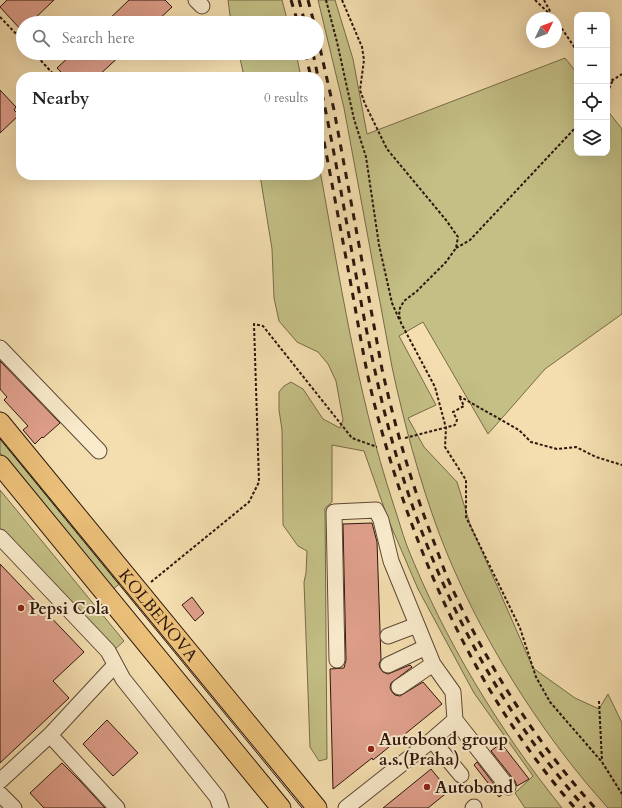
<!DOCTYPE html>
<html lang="en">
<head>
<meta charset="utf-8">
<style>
	:root { --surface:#fff; --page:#f6f6f6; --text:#222; --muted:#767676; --line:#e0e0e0 }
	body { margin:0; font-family:Cardo,serif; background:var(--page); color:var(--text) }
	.controls { position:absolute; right:12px; top:12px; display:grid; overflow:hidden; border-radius:8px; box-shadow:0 4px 16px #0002 }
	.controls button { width:36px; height:36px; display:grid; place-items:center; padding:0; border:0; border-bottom:1px solid var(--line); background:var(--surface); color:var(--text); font:20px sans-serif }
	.compass { position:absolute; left:526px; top:12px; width:36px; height:36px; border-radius:50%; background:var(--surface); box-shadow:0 4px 16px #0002; rotate:47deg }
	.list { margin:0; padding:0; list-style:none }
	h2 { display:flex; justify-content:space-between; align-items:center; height:52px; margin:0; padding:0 16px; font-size:17px }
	h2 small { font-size:13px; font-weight:400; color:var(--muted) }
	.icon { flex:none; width:22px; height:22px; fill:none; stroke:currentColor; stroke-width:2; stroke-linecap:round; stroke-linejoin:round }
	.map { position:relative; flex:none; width:622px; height:808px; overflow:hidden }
	.search { position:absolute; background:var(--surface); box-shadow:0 4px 16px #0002; left:16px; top:16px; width:308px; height:44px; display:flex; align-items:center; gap:10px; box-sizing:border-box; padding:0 14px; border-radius:22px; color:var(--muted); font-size:15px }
	.panel { position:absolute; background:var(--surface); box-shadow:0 4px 16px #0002; left:16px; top:72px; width:308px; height:108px; border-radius:16px }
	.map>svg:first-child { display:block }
	.green { fill:#c3bf85; stroke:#786a49 }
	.building { fill:#df9f8b; stroke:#2d160d }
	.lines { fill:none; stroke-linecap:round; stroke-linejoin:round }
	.minor-casing { stroke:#5f4836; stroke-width:17 }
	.major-casing { stroke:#2d160d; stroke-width:21 }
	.path { stroke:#2d160d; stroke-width:2; stroke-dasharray:3 2; stroke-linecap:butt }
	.minor { stroke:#f8eacb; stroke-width:15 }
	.major { stroke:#eabf78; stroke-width:19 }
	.tram { stroke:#2d160d; stroke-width:1 }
	.rail { stroke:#2d160d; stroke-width:3; stroke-dasharray:7 7; stroke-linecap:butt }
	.poi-dot { fill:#8f2418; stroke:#f8eacb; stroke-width:1.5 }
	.labels { text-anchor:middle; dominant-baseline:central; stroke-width:4; stroke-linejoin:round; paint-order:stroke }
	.poi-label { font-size:17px; font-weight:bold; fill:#2d160d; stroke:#f8eacb; text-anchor:start }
	.street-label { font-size:17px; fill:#2d160d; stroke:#f8eacb }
</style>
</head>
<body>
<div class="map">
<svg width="622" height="808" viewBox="0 0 622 808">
	<rect width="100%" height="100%" fill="#f4deaf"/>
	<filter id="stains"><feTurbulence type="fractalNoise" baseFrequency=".005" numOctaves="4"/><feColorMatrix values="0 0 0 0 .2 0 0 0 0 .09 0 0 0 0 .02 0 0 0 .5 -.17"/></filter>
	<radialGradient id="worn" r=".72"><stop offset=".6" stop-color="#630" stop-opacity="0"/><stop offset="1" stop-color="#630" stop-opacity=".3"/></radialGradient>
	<path class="green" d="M 228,0 L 282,0 L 288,23 L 231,23 Z
		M 318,0 L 335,0 L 353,59 L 367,134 L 565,58 L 577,73 L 577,153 L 607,153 L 607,110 L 622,129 L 622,314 L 545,369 L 488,434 L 423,322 L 399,336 L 436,405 L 408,418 L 424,447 L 457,482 L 470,524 L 533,668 L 575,698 L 599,709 L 608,694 L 622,723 L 622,808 L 608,808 C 539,732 475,629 439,533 C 419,479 404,423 392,367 L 344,108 Z
		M 239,53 L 296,53 L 301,77 L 244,77 Z
		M 319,165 C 340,279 357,393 393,503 C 398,518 402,532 407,546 C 445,641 498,728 562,808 L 525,808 L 515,793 L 533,776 L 474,693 L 418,589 L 388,519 L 364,451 L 332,445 L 332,502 L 325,508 L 327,759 L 319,761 L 310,747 L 304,582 L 306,573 L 307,551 L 298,546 L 283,525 L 282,430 L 279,410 L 279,392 L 284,386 L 291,382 L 303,389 L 323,419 L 340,428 L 343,420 L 336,381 L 328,364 L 318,352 L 297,342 L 279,321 L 274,298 L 272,249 L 260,175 L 319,175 Z
		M 0,433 L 123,581 L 112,590 L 54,521 L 0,453 Z
		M 0,490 L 124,641 L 113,651 L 0,530 Z"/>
	<path class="building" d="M 7,0 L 54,0 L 30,23 L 23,23 L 23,32 L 0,7 Z
		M 129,0 L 165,0 L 172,7 L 155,23 L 105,23 Z
		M 73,53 L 123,53 L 97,77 L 66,77 L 57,68 Z
		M 0,90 L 16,107 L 14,110 L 19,115 L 0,133 Z
		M 0,361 L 60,423 L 43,438 L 42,437 L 35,444 L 23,430 L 28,426 L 4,400 L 7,397 L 0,389 Z
		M 372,523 L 377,542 L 381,660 L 379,664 L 380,668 L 383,672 L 388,674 L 410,665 L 412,667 L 391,683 L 390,688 L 392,692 L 395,695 L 400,696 L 423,682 L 442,704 L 373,760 L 372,758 L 333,789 L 330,669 L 344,668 L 346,660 L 343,524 Z
		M 0,564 L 84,652 L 53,681 L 69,698 L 0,763 Z
		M 192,597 L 204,613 L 195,621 L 182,605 Z
		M 107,720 L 138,753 L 113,776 L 83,744 Z
		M 501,743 L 529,779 L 517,786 L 515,781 L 491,751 Z
		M 477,762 L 501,793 L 503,794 L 499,797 L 474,765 Z
		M 62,763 L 81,782 L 105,808 L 44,808 L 30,793 Z
		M 431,769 L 449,791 L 428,808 L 383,808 Z"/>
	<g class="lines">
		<g class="minor-casing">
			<path id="minor" d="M 196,0 L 202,6
				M 0,348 L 99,451
				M 0,537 L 108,651 L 123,679 L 217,797 L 221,808
				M 388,636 L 417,625
				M 337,660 L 334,512 L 376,510 L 381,520 L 391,561 L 433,664 L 453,692 L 455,720 L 432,740 L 346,808
				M 388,665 L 426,647
				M 399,687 L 433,664
				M 455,720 L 508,787
				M 50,735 L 117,808
				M 432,740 L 461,775
				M 0,781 L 50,735 L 115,665
				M 0,794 L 14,808
				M 473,808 L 474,807"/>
		</g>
		<g class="major-casing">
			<g id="major">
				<path id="s1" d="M 0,422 L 317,808"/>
				<path d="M 0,465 L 281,808"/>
			</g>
		</g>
		<path class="path" d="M 326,0 L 337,42 L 354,119 L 366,157 L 379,245 L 392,303 L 399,319
			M 342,0 L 362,47 L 364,60 L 360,90 L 365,104 L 387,149 L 446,220 L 458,237 L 456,248 L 446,262 L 417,291 L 404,301 L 400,308 L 399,315 L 401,323 L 435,387 L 446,428 L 445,447 L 466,480 L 466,517 L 520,628 L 536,677 L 550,702 L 602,762 L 622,794
			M 535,0 L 554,18
			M 544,0 L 551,13
			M 0,17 L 23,41
			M 556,20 L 577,51
			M 34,53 L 56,77
			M 607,77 L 613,80 L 622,74
			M 607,93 L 613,80
			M 456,248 L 470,240 L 577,126
			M 459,396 L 519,430 L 531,442 L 557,449 L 576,447 L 596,457 L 622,465
			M 405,438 L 455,425 L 457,420 L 453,412 L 464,406 L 459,396
			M 151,582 L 249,502 L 259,482 L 254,324 L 263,326 L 352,438 L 377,447
			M 599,701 L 602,761"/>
		<use href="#minor" class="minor"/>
		<use href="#major" class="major"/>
		<path class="tram" d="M 0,439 L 302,808"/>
		<path class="rail" d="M 291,0 L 298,23
			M 299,0 L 305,23
			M 308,0 L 314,23
			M 317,35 L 334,110 L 382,369 C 395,427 411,482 432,537 C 437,550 442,564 447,577 C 484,660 534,740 595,808
			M 305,53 L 311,77
			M 313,53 L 318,77
			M 319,80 C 343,188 357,298 383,406 C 414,533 467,654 545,759 C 558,775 571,792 585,808
			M 319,114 C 330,175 342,235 353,296 C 360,334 366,373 376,410 C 414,554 476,695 575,808"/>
	</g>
	<g class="poi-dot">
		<circle cx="21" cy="608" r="4"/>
		<circle cx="371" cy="749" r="4"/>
		<circle cx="427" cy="787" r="4"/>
	</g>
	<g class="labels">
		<g class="poi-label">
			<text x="29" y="608">Pepsi Cola</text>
			<text x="379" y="739">Autobond group<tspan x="379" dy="20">a.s.(Praha)</tspan></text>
			<text x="435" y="787">Autobond</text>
		</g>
		<g class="street-label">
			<text stroke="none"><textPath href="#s1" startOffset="250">KOLBENOVA</textPath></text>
		</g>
	</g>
	<rect width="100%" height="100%" filter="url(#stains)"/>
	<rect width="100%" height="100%" fill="url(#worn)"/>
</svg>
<div class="controls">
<button>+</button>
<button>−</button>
<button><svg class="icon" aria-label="locate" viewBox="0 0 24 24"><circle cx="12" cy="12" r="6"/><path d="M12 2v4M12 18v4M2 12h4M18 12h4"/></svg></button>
<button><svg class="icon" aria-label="layers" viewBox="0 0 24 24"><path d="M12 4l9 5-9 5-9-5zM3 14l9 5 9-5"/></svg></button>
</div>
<svg class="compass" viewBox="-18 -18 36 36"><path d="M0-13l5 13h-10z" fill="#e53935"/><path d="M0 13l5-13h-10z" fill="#767676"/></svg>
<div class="search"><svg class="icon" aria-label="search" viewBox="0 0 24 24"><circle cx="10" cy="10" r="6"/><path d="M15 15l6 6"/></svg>Search here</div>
<section class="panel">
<h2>Nearby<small>0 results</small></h2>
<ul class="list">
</ul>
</section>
</div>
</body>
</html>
